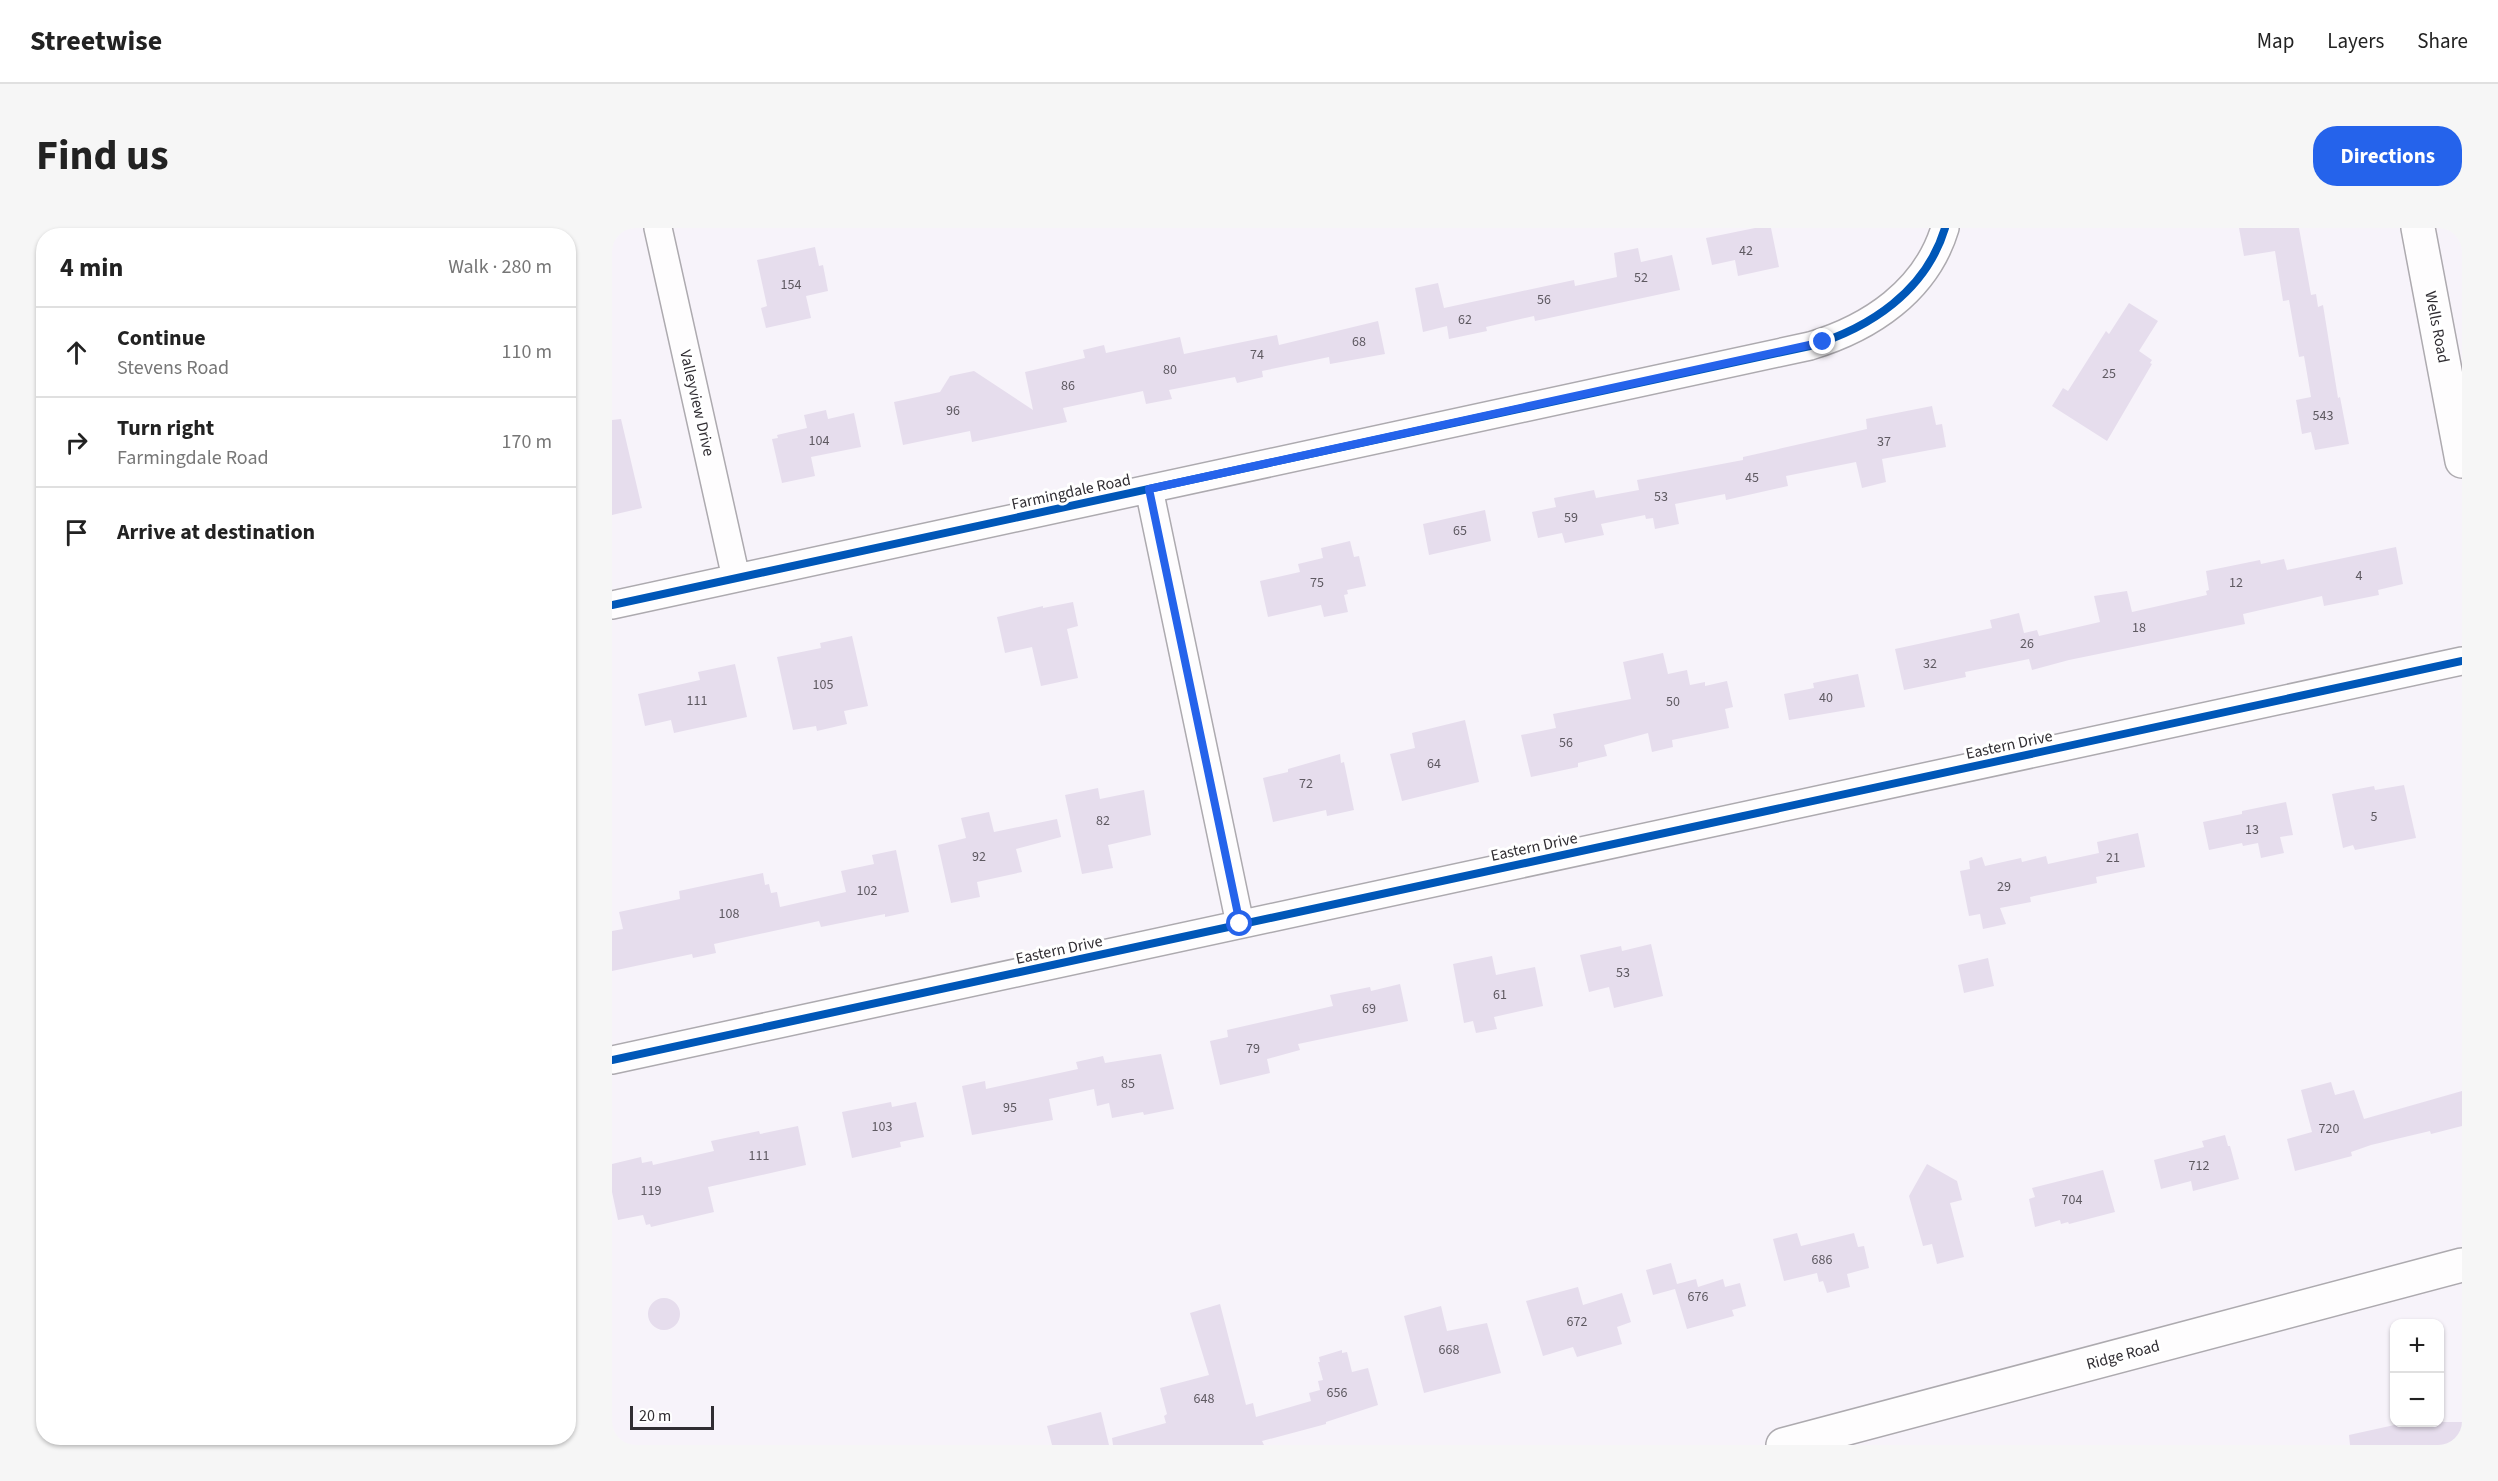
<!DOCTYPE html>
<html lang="en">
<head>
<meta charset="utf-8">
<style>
	:root { --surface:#fff; --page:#f6f6f6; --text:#222; --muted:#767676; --line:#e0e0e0; --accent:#2563eb }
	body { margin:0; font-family:"Source Sans 3",sans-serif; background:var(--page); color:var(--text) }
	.controls { position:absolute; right:18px; bottom:18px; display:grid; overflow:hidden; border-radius:12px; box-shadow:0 2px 4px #0004 }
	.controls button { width:54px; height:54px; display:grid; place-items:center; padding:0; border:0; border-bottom:2px solid var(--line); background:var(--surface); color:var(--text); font:30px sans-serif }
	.scale { position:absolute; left:18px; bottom:15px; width:84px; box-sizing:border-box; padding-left:6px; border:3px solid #302d32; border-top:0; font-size:16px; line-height:21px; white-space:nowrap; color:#302d32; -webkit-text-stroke:4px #fff; paint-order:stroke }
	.stop { position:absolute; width:18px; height:18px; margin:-14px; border:4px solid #2563eb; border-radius:50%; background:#fff }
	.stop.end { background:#2563eb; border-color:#fff; box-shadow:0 2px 6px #0008 }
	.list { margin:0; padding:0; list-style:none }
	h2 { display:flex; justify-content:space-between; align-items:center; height:78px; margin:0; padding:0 24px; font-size:26px }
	h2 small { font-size:20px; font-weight:400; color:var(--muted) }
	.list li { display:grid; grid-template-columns:39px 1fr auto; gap:18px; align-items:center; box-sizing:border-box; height:90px; padding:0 24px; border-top:2px solid var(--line) }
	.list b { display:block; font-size:22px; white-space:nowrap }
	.list p { margin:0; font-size:20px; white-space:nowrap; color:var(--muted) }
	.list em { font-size:20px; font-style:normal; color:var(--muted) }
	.icon { flex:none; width:33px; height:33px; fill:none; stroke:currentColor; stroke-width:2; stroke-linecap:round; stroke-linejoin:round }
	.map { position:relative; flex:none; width:1850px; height:1217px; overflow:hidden; border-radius:24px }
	header { display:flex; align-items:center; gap:36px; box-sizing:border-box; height:84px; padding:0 30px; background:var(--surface); border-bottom:2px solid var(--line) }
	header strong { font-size:28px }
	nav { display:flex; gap:33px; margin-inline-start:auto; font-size:21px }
	.intro { display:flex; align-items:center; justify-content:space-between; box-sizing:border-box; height:144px; padding:0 36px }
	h1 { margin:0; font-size:42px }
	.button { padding:15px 27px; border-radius:24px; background:var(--accent); color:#fff; font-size:21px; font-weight:700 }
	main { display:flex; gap:36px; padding:0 36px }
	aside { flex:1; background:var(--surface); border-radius:24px; box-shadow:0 2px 4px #0004 }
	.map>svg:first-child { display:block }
	.building { fill:#e6dded }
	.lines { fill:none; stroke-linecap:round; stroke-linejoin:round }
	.minor-casing { stroke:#adaaaf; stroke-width:30 }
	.tertiary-casing { stroke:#adaaaf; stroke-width:36 }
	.secondary-casing { stroke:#adaaaf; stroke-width:36 }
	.minor { stroke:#fefdfe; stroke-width:27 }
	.tertiary { stroke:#fefdfe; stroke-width:33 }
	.secondary { stroke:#fefdfe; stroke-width:33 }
	.cycleway-casing { stroke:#fff; stroke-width:11 }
	.cycleway { stroke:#0057b8; stroke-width:8 }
	.route { stroke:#2563eb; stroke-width:8 }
	.labels { text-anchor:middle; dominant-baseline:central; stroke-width:6; stroke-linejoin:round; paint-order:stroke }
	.number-label { font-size:14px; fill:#5e5961 }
	.street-label { font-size:16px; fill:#302d32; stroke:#fff }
</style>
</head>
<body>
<header>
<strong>Streetwise</strong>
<nav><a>Map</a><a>Layers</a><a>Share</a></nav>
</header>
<div class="intro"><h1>Find us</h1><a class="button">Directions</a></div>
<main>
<aside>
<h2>4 min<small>Walk · 280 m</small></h2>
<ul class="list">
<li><svg class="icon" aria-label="ahead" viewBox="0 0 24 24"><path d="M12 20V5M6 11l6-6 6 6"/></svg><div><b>Continue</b><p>Stevens Road</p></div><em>110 m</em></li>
<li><svg class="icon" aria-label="right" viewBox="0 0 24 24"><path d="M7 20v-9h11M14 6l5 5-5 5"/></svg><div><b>Turn right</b><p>Farmingdale Road</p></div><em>170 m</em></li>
<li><svg class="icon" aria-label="arrive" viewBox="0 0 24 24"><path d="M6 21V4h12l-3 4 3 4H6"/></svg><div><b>Arrive at destination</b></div></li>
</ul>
</aside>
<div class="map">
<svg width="1850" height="1217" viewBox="0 0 1850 1217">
	<rect width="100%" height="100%" fill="#f7f3fa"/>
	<path class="building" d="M 1143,0 L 1159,0 L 1167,39 L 1126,48 L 1123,32 L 1100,37 L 1094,10 Z
		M 1627,0 L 1687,0 L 1699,67 L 1704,66 L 1706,79 L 1711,77 L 1726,170 L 1728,169 L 1737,216 L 1703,222 L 1699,204 L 1690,206 L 1684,172 L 1699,169 L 1692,128 L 1687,129 L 1677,72 L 1671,73 L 1663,23 L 1632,28 Z
		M 203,19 L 207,38 L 211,37 L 216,63 L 194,68 L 199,90 L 154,100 L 149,80 L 155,78 L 145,32 Z
		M 1026,20 L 1029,34 L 1060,27 L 1068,62 L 923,93 L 922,88 L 874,99 L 875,103 L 837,111 L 835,98 L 811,104 L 803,60 L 826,55 L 832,80 L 962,52 L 963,58 L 1005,49 L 1002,25 Z
		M 1517,75 L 1546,93 L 1527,123 L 1540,132 L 1538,135 L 1540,136 L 1495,213 L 1440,178 L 1451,160 L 1456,163 L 1494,103 L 1497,106 Z
		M 766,93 L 773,126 L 718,136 L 717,129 L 650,143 L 651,149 L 625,155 L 623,149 L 557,162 L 560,171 L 534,176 L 531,163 L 451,180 L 455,194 L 360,214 L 358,203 L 291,217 L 282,174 L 328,164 L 338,148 L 362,143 L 421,182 L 413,144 L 473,130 L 471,122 L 492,117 L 494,125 L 568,109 L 572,126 L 665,107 L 667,117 Z
		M 1320,178 L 1324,197 L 1330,196 L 1334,219 L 1270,231 L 1274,254 L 1250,260 L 1244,234 L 1174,248 L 1176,258 L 1114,272 L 1113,266 L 1063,276 L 1067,296 L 1043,301 L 1041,290 L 1034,291 L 1033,287 L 989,296 L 992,307 L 953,315 L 950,305 L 926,310 L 920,284 L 944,279 L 942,270 L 982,262 L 984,270 L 1027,262 L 1025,252 L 1131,232 L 1131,229 L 1255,201 L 1254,191 Z
		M 214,182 L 216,191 L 242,185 L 249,219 L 199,229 L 203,248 L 170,255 L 160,211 L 166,210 L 165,207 L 195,200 L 192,187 Z
		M 9,191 L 30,280 L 0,287 L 0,192 Z
		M 873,282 L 879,313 L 817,327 L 811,296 Z
		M 738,313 L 742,329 L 747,328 L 754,358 L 735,362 L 736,366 L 732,367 L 736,384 L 712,389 L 709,377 L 656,389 L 648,353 L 688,344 L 686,336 L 711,330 L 709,320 Z
		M 1784,319 L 1791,356 L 1766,362 L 1767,367 L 1712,378 L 1710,368 L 1631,386 L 1633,396 L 1457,432 L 1420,442 L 1417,431 L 1353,444 L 1354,449 L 1292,462 L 1283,421 L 1380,400 L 1378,392 L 1407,385 L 1412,405 L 1425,402 L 1427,408 L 1488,394 L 1482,368 L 1515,363 L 1520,384 L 1595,367 L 1594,363 L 1597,362 L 1594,343 L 1648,332 L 1649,336 L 1672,331 L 1675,342 Z
		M 461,374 L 466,398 L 455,401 L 466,450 L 429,458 L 420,419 L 393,425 L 385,389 L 431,378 L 431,380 Z
		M 240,408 L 256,478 L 232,483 L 235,496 L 205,503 L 204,498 L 181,502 L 165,429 L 209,420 L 208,415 Z
		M 1051,425 L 1056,446 L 1075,442 L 1078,457 L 1093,454 L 1093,458 L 1115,453 L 1121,479 L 1113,481 L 1117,500 L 1060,512 L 1061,519 L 1040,524 L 1036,505 L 992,517 L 995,528 L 966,535 L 966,539 L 919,549 L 909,507 L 944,500 L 941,486 L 1019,471 L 1011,434 Z
		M 123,436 L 135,489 L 62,505 L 59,492 L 33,498 L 26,466 L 88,452 L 86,444 Z
		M 1246,446 L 1253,479 L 1177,492 L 1172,466 L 1202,460 L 1201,455 Z
		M 853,492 L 867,554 L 790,573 L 778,526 L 803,520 L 800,505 Z
		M 728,526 L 729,535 L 732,534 L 742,582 L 715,588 L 714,582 L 661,594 L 651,550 L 676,544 L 676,541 Z
		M 1792,557 L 1804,610 L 1743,622 L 1741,617 L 1731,620 L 1720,566 L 1762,558 L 1763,562 Z
		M 486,560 L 488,571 L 532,562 L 539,607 L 496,617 L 501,640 L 470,646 L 453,567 Z
		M 1674,574 L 1681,607 L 1668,609 L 1672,625 L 1649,630 L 1646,615 L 1631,618 L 1630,615 L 1597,622 L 1591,594 L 1630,586 L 1630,583 Z
		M 377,584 L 382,604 L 445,591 L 449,609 L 404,621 L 410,644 L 365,654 L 368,669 L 339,675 L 326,617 L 354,610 L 349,590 Z
		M 1526,605 L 1533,639 L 1484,649 L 1485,655 L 1418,669 L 1419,674 L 1388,680 L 1394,696 L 1371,701 L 1368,686 L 1357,688 L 1348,643 L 1358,641 L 1357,633 L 1370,629 L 1373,638 L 1409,630 L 1410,634 L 1434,628 L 1436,636 L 1487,625 L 1485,614 Z
		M 284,622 L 297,684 L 273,689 L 273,686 L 209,699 L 207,693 L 102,716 L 104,725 L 81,730 L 80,726 L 0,743 L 0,703 L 11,701 L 7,684 L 68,671 L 67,663 L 151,645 L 153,657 L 157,656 L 159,665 L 165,664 L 168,679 L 234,664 L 229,643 L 262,636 L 260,627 Z
		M 1039,716 L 1051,768 L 1002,780 L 997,759 L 977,764 L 968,727 L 1009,718 L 1010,723 Z
		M 880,728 L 884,747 L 923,739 L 931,778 L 882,789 L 885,801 L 864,805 L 861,793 L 852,795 L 841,736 Z
		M 1376,730 L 1382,758 L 1352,765 L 1346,737 Z
		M 788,756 L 796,793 L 686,816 L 688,822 L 655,831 L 658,845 L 608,857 L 598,813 L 616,809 L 615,802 L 721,778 L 718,767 L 758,759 L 759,763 Z
		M 549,826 L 562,881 L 532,887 L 531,884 L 500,890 L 497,875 L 485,878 L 482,861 L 437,871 L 441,892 L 360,907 L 350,858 L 373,853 L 374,861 L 466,841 L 464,834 L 491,828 L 493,835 Z
		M 1719,854 L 1723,867 L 1742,862 L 1752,891 L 1850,863 L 1850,898 L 1819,906 L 1818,903 L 1759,917 L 1739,924 L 1740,928 L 1683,943 L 1675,911 L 1700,904 L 1689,862 Z
		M 279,874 L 280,879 L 304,874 L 312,909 L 288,914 L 289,919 L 240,930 L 230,884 Z
		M 186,898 L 194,937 L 96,959 L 102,984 L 39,999 L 38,996 L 34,997 L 31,987 L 6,992 L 0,964 L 0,936 L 29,929 L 30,935 L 40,933 L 41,937 L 102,923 L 99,913 L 147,903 L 148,906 Z
		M 1613,907 L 1616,918 L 1618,918 L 1627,951 L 1581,963 L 1579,953 L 1549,961 L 1542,932 L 1592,919 L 1590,913 Z
		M 1315,936 L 1345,953 L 1350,972 L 1338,975 L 1352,1029 L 1325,1036 L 1320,1016 L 1311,1018 L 1297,968 Z
		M 1491,942 L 1503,984 L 1457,996 L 1456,994 L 1449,996 L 1448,992 L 1423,999 L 1417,971 L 1423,969 L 1420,960 Z
		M 1185,1005 L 1189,1018 L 1242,1005 L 1246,1019 L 1252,1018 L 1257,1040 L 1235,1046 L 1238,1059 L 1215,1065 L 1211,1053 L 1207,1054 L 1205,1045 L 1172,1053 L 1161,1011 Z
		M 1059,1035 L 1065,1056 L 1084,1051 L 1086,1059 L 1111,1051 L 1113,1059 L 1128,1055 L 1134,1078 L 1120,1082 L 1122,1088 L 1075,1101 L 1063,1061 L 1041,1067 L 1034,1042 Z
		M 966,1059 L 971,1077 L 1010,1065 L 1019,1094 L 1005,1099 L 1010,1116 L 965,1129 L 961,1119 L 931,1128 L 914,1073 Z
		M36 1086a16 16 0 1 1 32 0a16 16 0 1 1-32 0Z
		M 608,1076 L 634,1177 L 641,1175 L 644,1189 L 699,1173 L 697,1165 L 708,1162 L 706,1153 L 711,1152 L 706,1134 L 708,1134 L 707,1129 L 730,1122 L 730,1125 L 735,1124 L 740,1144 L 756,1140 L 766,1177 L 714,1194 L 714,1196 L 650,1213 L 652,1217 L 501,1217 L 500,1210 L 554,1195 L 552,1188 L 555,1186 L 548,1160 L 597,1147 L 578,1085 Z
		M 829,1078 L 835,1103 L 875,1095 L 889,1145 L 812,1165 L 792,1088 Z
		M 489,1184 L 497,1217 L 440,1217 L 435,1198 Z
		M 1796,1194 L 1850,1194 L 1850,1217 L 1738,1217 L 1737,1207 Z"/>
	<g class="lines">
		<g class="minor-casing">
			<path id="minor" d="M 46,0 L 124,350
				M 537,261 L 628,696
				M 0,377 L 1198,118 C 1258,100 1314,63 1333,0
				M 0,832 L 1850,433"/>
		</g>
		<g class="tertiary-casing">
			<path id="tertiary" d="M 1171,1217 L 1850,1037"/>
		</g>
		<g class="secondary-casing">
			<path id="secondary" d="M 1806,0 L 1850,233"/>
		</g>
		<use href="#minor" class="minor"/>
		<use href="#tertiary" class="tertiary"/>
		<use href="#secondary" class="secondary"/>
		<g class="cycleway-casing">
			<path id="cycleway" d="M 0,377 L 1198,118 C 1258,100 1314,63 1333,0
				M 0,832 L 1850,433"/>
		</g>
		<use href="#cycleway" class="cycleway"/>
	</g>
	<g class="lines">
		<path class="route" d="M 628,696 L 537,261 L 1211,114"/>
	</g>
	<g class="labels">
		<g class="number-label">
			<text x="1134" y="23">42</text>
			<text x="1029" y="50">52</text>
			<text x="179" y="57">154</text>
			<text x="932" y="72">56</text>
			<text x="853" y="92">62</text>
			<text x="747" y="114">68</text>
			<text x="645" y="127">74</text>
			<text x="558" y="142">80</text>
			<text x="1497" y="146">25</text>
			<text x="456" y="158">86</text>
			<text x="341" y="183">96</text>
			<text x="1711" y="188">543</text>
			<text x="207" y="213">104</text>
			<text x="1272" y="214">37</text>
			<text x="1140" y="250">45</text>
			<text x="1049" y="269">53</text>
			<text x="959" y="290">59</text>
			<text x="848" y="303">65</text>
			<text x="1747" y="348">4</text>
			<text x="705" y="355">75</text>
			<text x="1624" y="355">12</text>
			<text x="1527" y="400">18</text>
			<text x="1415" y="416">26</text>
			<text x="1318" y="436">32</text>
			<text x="211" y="457">105</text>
			<text x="1214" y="470">40</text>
			<text x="85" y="473">111</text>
			<text x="1061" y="474">50</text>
			<text x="954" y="515">56</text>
			<text x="822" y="536">64</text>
			<text x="694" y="556">72</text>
			<text x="1762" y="589">5</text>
			<text x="491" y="593">82</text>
			<text x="1640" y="602">13</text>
			<text x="367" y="629">92</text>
			<text x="1501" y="630">21</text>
			<text x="1392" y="659">29</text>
			<text x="255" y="663">102</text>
			<text x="117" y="686">108</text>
			<text x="1011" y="745">53</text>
			<text x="888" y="767">61</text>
			<text x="757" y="781">69</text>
			<text x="641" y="821">79</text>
			<text x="516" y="856">85</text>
			<text x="398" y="880">95</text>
			<text x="270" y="899">103</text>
			<text x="1717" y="901">720</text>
			<text x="147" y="928">111</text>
			<text x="1587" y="938">712</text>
			<text x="39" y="963">119</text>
			<text x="1460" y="972">704</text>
			<text x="1210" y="1032">686</text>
			<text x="1086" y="1069">676</text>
			<text x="965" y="1094">672</text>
			<text x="837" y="1122">668</text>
			<text x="725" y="1165">656</text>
			<text x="592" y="1171">648</text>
		</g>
		<g class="street-label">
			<text transform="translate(1825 99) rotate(79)">Wells Road</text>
			<text transform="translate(85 175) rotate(77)">Valleyview Drive</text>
			<text transform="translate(459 264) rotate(-12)">Farmingdale Road</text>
			<text transform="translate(1397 517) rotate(-12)">Eastern Drive</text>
			<text transform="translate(922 619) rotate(-12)">Eastern Drive</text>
			<text transform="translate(447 722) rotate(-12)">Eastern Drive</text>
			<text transform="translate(1511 1127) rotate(-15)">Ridge Road</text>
		</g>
	</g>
</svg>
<div class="controls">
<button>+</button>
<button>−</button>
</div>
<div class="scale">20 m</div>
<div class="stop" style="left:628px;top:696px"></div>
<div class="stop end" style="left:1211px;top:114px"></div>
</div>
</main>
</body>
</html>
